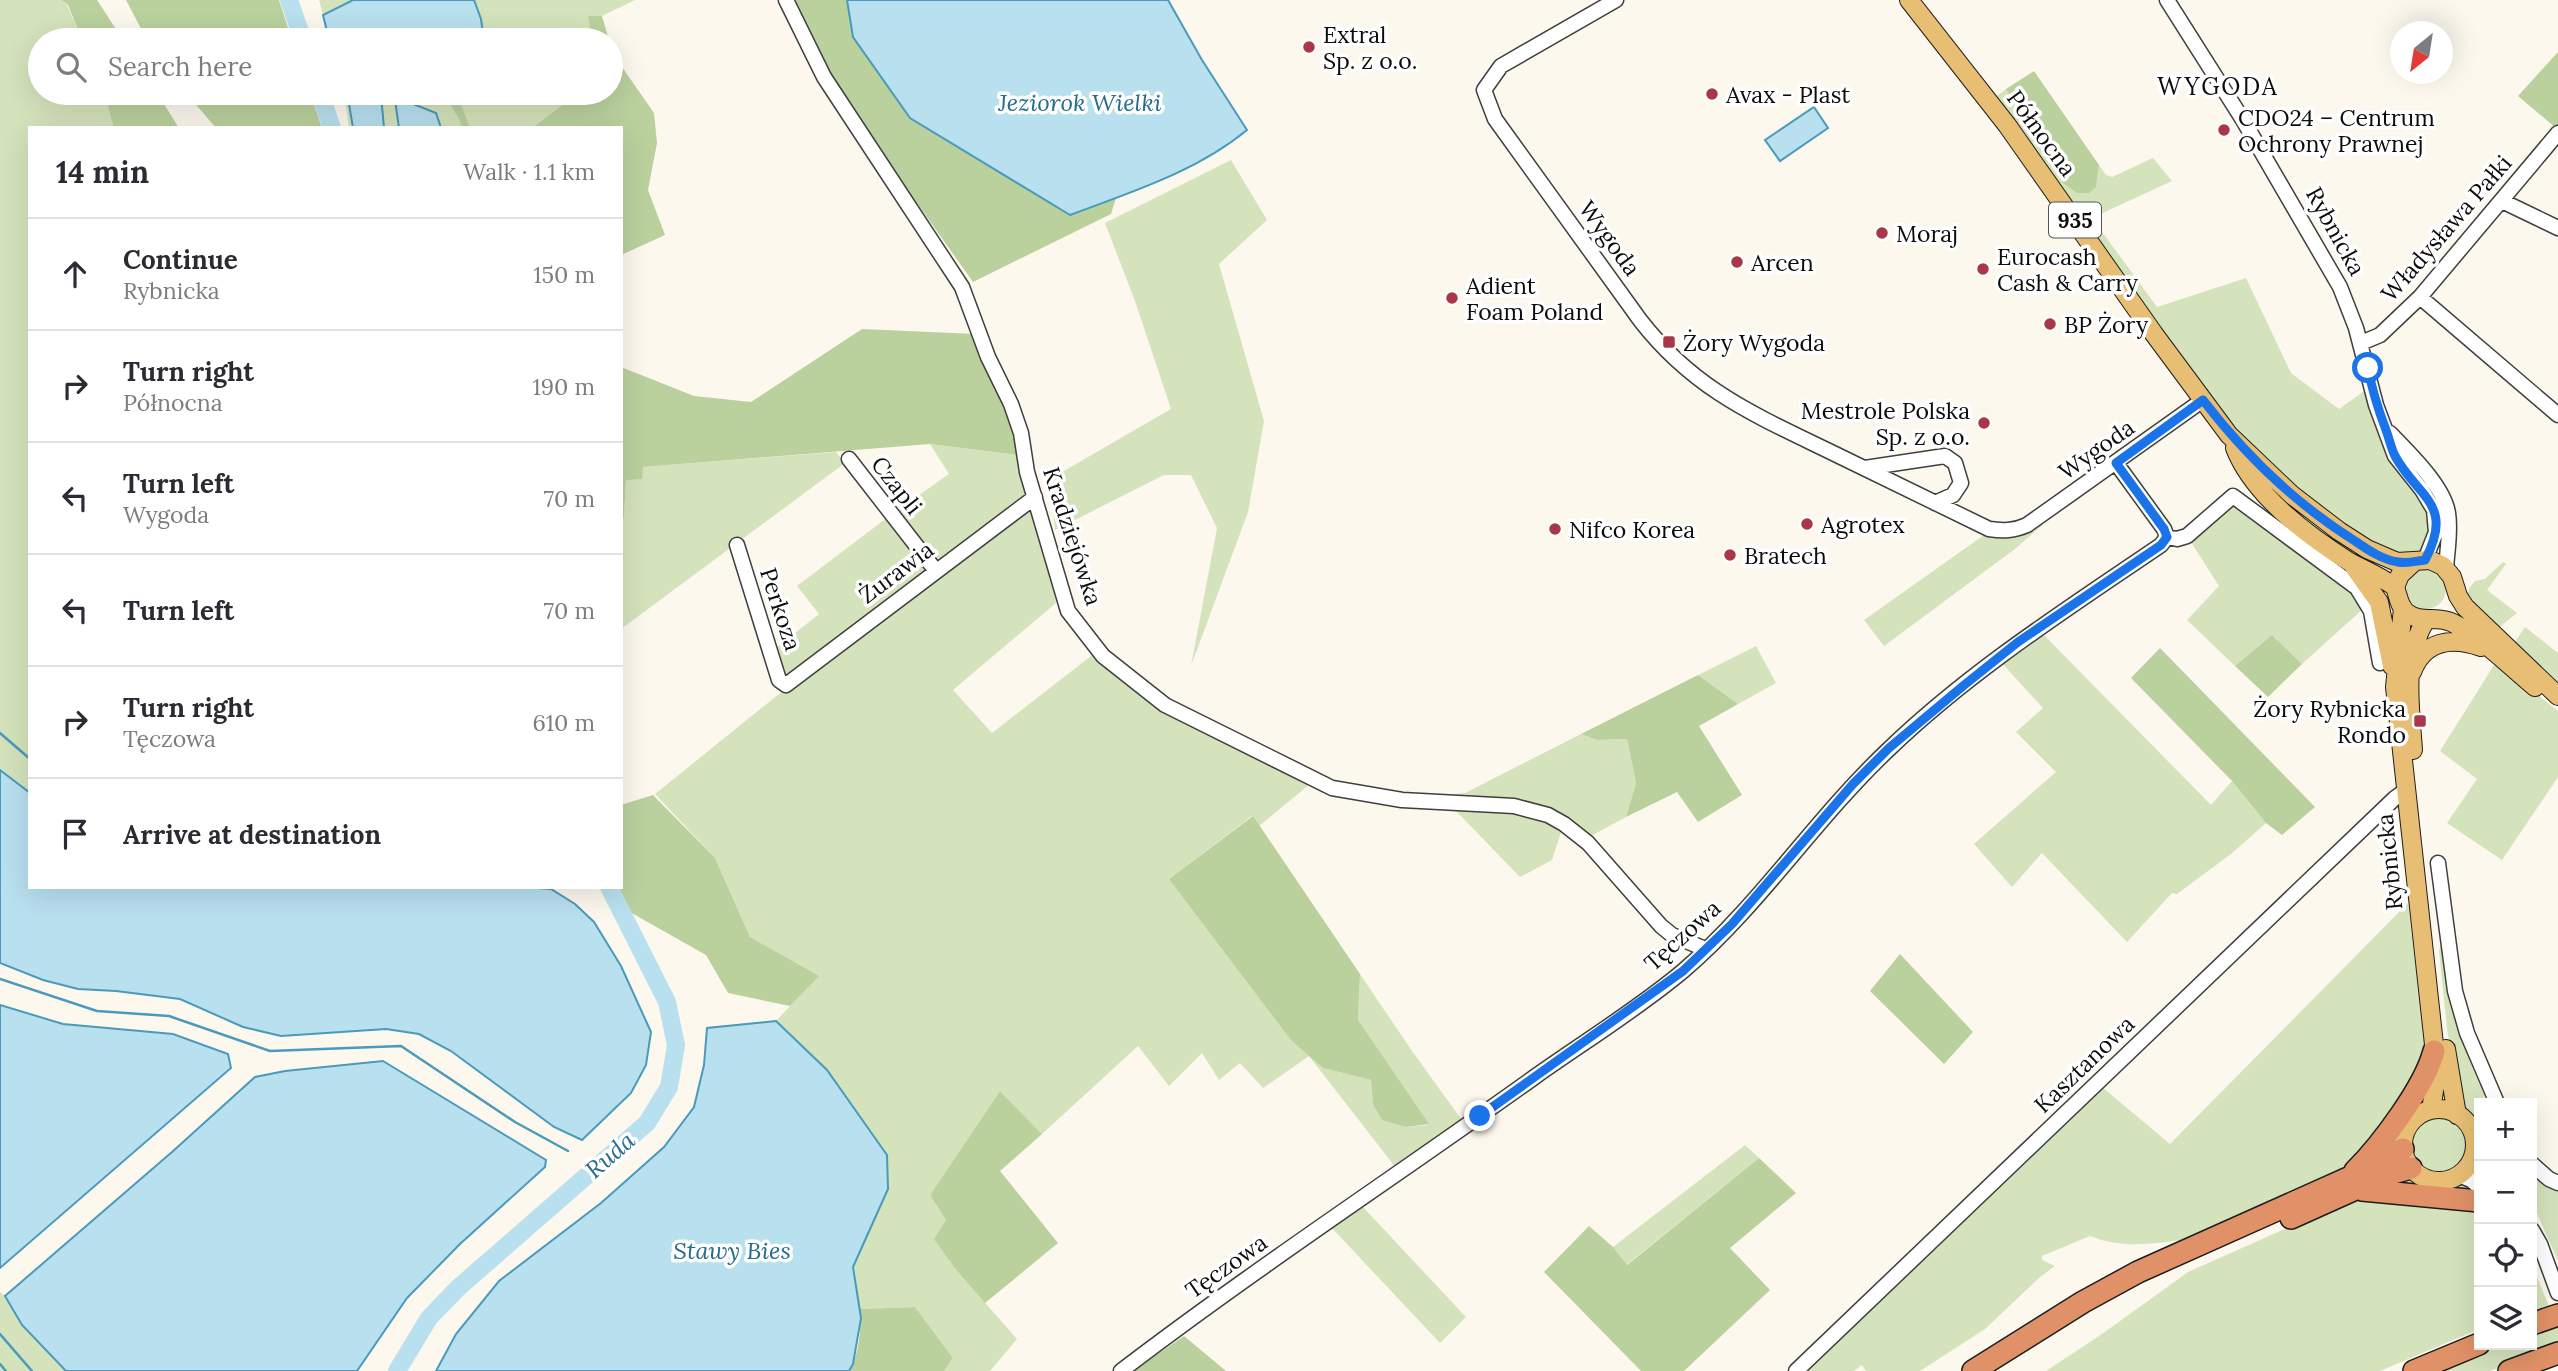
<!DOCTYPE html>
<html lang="en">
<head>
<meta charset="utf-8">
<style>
	:root { --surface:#fff; --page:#f2f2f3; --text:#2b2b33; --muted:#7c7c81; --line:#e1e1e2 }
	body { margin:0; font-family:Lora,serif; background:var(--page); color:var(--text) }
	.controls { position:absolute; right:21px; bottom:21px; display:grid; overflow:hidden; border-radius:0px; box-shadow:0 7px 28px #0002 }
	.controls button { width:63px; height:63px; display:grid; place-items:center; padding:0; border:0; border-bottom:2px solid var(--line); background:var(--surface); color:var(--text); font:35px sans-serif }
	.compass { position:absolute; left:2390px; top:21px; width:63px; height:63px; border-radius:50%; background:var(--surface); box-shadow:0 7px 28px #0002; rotate:210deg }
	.stop { position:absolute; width:21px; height:21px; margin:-16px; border:5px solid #1a73e8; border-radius:50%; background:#fff }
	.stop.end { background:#1a73e8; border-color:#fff; box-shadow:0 2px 7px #0008 }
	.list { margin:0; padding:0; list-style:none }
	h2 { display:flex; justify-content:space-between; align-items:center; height:91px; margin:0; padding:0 28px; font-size:30px }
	h2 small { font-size:23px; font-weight:400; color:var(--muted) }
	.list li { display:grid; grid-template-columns:46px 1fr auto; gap:21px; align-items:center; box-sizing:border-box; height:112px; padding:0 28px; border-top:2px solid var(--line) }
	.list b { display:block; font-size:26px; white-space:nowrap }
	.list p { margin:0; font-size:23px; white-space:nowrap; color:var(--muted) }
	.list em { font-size:23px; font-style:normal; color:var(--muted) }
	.icon { flex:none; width:38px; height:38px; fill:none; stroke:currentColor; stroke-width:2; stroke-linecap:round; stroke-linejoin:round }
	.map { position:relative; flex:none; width:2558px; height:1371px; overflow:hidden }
	.search { position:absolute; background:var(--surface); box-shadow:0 7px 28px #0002; left:28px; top:28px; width:595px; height:77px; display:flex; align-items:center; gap:18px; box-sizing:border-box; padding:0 24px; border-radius:38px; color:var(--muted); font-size:26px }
	.panel { position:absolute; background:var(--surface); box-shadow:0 7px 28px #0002; left:28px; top:126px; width:595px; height:763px; border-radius:0px }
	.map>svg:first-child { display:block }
	.green { fill:#d4e3bc }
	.forest { fill:#bad19d }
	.water { fill:#b9e0ee; stroke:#499abb; stroke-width:2 }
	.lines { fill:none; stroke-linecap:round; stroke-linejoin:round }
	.stream { stroke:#499abb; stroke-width:2.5 }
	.river { stroke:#b9e0ee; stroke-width:18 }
	.minor-casing { stroke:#3f3f3f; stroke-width:17 }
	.major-casing { stroke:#1d1d1d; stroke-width:20 }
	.highway-casing { stroke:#1d1d1d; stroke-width:24 }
	.minor { stroke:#fff; stroke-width:14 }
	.major { stroke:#e7be74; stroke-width:18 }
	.highway { stroke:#e19167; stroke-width:21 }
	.route { stroke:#1a73e8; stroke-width:9 }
	.poi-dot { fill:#aa3649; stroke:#fff; stroke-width:2.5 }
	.labels { text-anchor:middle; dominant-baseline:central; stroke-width:7; stroke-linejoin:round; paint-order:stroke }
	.shield { fill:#fff; stroke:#555; stroke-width:2 }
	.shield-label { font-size:21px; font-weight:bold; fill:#0c0c0c }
	.poi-label { font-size:23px; fill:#0c0c0c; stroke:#fff; text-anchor:start }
	.street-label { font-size:23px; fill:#0c0c0c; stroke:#fff }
	.neighbourhood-label { font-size:24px; letter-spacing:2px; fill:#0c0c0c; stroke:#fff }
	.water-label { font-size:24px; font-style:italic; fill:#266c8d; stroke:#fff }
</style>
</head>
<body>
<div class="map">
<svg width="2558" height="1371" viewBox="0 0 2558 1371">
	<rect width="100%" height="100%" fill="#fdf8ee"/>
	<path class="green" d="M 0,0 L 61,0 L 67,5 L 82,40 L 40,40 L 40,93 L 104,93 L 114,128 L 30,128 L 30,793 L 0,770 Z
		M 319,0 L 353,0 L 323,15 Z
		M 474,0 L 635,0 L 602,16 L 588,16 L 592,40 L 471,40 L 483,33 L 481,19 Z
		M 2006,89 L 2063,183 L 2096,187 L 2099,165 L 2106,175 L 2112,177 L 2153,158 L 2172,181 L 2092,218 L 2157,307 L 2246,278 L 2291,373 L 2339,409 L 2367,389 C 2382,417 2432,500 2431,528 C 2430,538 2425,545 2419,552 L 2391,554 L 2316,507 L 2252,446 L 2187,369 L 1994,98 Z
		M 344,93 L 443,93 L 460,121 L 461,128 L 349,128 Z
		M 457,93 L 578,93 L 532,128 L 470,128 Z
		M 1231,160 L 1267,220 L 1219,264 L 1264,421 L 1248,512 L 1191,666 L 1217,528 L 1191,475 L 1164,475 L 1055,530 L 1050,479 L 1171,409 L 1135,301 L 1105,223 Z
		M 930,444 L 1019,455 L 1029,494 L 937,564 L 895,512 L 949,474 Z
		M 836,452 L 845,463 L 621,629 L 621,520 L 624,517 L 626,480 L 642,467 Z
		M 1036,503 L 1056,603 L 953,690 L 992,733 L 1095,653 L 1111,671 L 1166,714 L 1310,784 L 1259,826 L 1252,816 L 1169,879 L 1323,1068 L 1371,1080 L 1373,1104 L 1406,1127 L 1428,1125 L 1358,1020 L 1360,974 L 1412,1051 L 1464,1123 L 1396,1168 L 1309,1056 L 1263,1088 L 1240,1063 L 1219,1080 L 1202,1053 L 1169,1086 L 1138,1046 L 1042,1134 L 1000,1091 L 930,1195 L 946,1220 L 957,1271 L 1017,1339 L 990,1371 L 944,1371 L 953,1358 L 915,1307 L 859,1309 L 853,1267 L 888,1189 L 827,1070 L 776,1021 L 818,976 L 750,937 L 715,858 L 655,794 L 779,694 Z
		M 2235,503 L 2366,600 L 2364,608 L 2302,664 L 2272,635 L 2235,666 L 2187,620 L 2219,586 L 2191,542 Z
		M 888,517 L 928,572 L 788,677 L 782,678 L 775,649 L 819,614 L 797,586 Z
		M 2044,524 L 2015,549 L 1884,646 L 1864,620 L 1984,535 C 2011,540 2020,535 2044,524 Z
		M 2503,562 L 2506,564 L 2487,590 L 2517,613 L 2496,630 L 2467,597 L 2469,588 L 2475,581 L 2485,579 Z
		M2406 589a20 20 0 1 1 40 0a20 20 0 1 1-40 0Z
		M 2525,627 L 2558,653 L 2558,689 L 2513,645 Z
		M 2040,631 L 2211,805 L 2232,781 L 2266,823 L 2231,854 L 2177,894 L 2172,893 L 2127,942 L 2042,853 L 2012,887 L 1974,844 L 2056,772 L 2016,732 L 2043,708 L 2000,661 Z
		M 1756,646 L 1776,683 L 1738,704 L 1698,675 Z
		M 2496,662 L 2558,711 L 2558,777 L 2502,860 L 2447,823 L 2477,779 L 2440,751 Z
		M 1581,734 L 1597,740 L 1627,739 L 1636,783 L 1626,817 L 1591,836 L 1544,807 L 1502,799 L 1445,795 L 1465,793 Z
		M 1434,808 L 1500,808 L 1539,816 L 1569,831 L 1561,832 L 1552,860 L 1520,877 L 1457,812 Z
		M 2408,903 L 2426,1054 L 2425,1066 L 2358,1162 L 2188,1239 C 2155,1244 2122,1249 2090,1236 L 2042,1256 L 2042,1260 L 2055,1266 L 2040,1277 L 1985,1329 L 1920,1371 L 1866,1371 L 1862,1365 L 1854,1371 L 1801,1371 L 2102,1087 L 2170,1144 Z
		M 2441,945 C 2449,1004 2460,1041 2484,1095 L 2482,1103 L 2479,1103 L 2479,1119 L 2473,1120 L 2462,1111 L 2447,1029 L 2439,951 Z
		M2412 1145a27 27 0 1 1 54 0a27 27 0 1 1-54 0Z
		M 1745,1145 L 1759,1158 L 1626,1265 L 1613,1247 Z
		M 2409,1175 L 2429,1185 L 2441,1186 L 2460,1181 L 2479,1190 L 2378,1183 Z
		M 2532,1175 L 2558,1191 L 2558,1261 L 2532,1202 Z
		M 2359,1196 L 2479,1207 L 2479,1329 L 2380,1371 L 2046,1371 L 2102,1334 L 2188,1272 Z
		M 1362,1206 L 1466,1317 L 1440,1343 L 1330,1226 Z
		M 2532,1265 L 2549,1306 L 2532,1311 Z
		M 0,1292 L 5,1296 L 22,1325 L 66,1371 L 0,1371 Z
		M 2558,1323 L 2558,1345 L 2490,1371 L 2435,1371 L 2497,1345 L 2532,1345 L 2532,1331 Z"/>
	<path class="forest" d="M 61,0 L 97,0 L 123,40 L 82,40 L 68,5 Z
		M 126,0 L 279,0 L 292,40 L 147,40 Z
		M 793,0 L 847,0 L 853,37 L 1070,215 L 1116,198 L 1111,214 L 973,282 L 880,151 L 821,59 Z
		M 588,16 L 602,16 L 609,40 L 592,40 Z
		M 611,48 L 613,54 L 654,113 L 657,143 L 648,190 L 665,235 L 621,255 L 621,128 L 532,128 L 578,93 L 611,93 Z
		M 2558,52 L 2558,126 L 2556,128 L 2518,96 Z
		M 2034,71 L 2099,165 L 2096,187 L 2089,193 L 2077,193 L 2063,183 L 2006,89 Z
		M 104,93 L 157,93 L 179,128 L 114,128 Z
		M 186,93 L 310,93 L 322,128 L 216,128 Z
		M 443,93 L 457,93 L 470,128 L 461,128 L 460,121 Z
		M 862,329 L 975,334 L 1009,414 L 1019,455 L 930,444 L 643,467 L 642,479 L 626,480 L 624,517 L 621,520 L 621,367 L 694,396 L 751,402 Z
		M 2272,635 L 2302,664 L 2268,697 L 2235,666 Z
		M 2160,648 L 2315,807 L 2282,835 L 2266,823 L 2232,781 L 2131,678 Z
		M 1698,675 L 1738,704 L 1699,726 L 1742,795 L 1698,822 L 1677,792 L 1626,817 L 1636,783 L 1627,739 L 1597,740 L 1581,734 Z
		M 653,795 L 715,858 L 750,937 L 819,976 L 790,1006 L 728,993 L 706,955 L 628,911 L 616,887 L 621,887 L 621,805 Z
		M 1253,816 L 1360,974 L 1358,1020 L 1429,1124 L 1406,1127 L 1382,1120 L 1373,1104 L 1371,1080 L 1323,1068 L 1291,1040 L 1169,879 Z
		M 1900,954 L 1973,1032 L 1944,1064 L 1870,991 Z
		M 1000,1091 L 1042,1134 L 1000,1171 L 1058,1243 L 985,1303 L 957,1271 L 934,1239 L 946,1220 L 930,1195 Z
		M 1759,1158 L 1796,1193 L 1730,1248 L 1770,1290 L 1684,1371 L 1641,1371 L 1544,1272 L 1589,1226 L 1613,1247 L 1627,1265 Z
		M 915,1307 L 953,1358 L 944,1371 L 849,1371 C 859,1356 862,1326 859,1309 Z
		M 1184,1336 L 1226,1371 L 1133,1371 Z"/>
	<path class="water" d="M 353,0 L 474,0 L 481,19 L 483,33 L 471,40 L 329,40 L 323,15 Z
		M 847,0 L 1168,0 L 1202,60 L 1247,130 C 1196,172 1131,192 1070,215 L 910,118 L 853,37 Z
		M 402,94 L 408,102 L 436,113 L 441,128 L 399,128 L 395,100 L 396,95 Z
		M 361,96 L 379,98 L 382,106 L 384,128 L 353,128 L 349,104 Z
		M 1814,107 L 1828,128 L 1780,161 L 1765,140 Z
		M 0,770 L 30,793 L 30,887 L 525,887 L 551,889 L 575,904 L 594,922 L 621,966 L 651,1032 L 646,1065 L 631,1093 L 582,1140 L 554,1127 L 451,1051 L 419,1034 L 386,1029 L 281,1036 L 243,1027 L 180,999 L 116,991 L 78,989 L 43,980 L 0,963 Z
		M 0,1005 L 63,1024 L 173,1034 L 228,1054 L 231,1068 L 0,1268 Z
		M 776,1021 L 827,1070 L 887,1155 L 888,1189 L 853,1267 L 861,1318 L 853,1364 L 849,1371 L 436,1371 L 456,1334 L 499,1281 L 601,1203 L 664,1147 L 694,1107 L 704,1065 L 707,1028 Z
		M 383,1061 L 546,1160 L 545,1167 L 460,1244 L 407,1298 L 357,1371 L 66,1371 L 22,1325 L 5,1296 L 172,1152 L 255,1077 L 285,1071 Z"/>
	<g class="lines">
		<path class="stream" d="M 0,733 L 30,759
			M 0,979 L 97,1011 L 169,1016 L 270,1051 L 401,1046 L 515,1122 L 568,1151
			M 0,1334 L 32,1371
			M 0,1364 L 6,1371"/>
		<path class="river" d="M 289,0 L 303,40
			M 320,93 L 332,128
			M 397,1371 L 429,1318 L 458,1288 L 647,1123 L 669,1087 L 676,1045 L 667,1002 L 609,887"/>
		<g class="minor-casing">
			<path id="minor" d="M 786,0 L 824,77 L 962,287 L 988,357 L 1011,404 L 1021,433 L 1027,472 L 1068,611 L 1103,656 L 1165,705 L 1332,788 L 1402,800 L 1514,806 L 1548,815 L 1564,824 L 1588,843 L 1661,926 L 1672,935 L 1705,949
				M 1616,0 L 1501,66 L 1484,90 L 1495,119 L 1640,320 C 1695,391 1757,416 1835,454 C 1887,479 1938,504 1989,529 C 2003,531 2014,531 2027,525 L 2203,400
				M 2167,0 L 2243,120 L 2340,287 L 2356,328 L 2376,405 L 2395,456 L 2422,490 L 2434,510 L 2436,532 L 2425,560
				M 2502,201 L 2558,228
				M 2420,297 L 2558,415
				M 2361,343 L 2380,335 L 2420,297 L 2558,133
				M 2390,433 C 2409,453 2444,486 2448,513 C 2451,532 2447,551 2446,569
				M 849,459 L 936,571
				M 2116,463 L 2164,529 L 2167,537
				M 1865,468 L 1945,456 L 1955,463 L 1961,483 L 1953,495 L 1935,503
				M 737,545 L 779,680 L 786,685 L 1035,497
				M 2438,863 L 2455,991 L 2467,1033 L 2497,1103
				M 2471,1131 L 2479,1127
				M 2471,1161 L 2479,1173
				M 2532,1164 L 2549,1179 L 2558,1183
				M 2458,1175 L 2471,1180 L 2479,1187
				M 2532,1230 L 2540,1244 L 2558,1293
				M 1121,1371 C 1256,1268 1398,1175 1536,1076 C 1584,1042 1639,1008 1683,971 C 1760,905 1815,819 1888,750 C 1970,671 2067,609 2161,545 L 2167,537 L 2177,539 L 2187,536 L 2233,496 L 2357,588 L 2371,611 L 2380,663
				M 1796,1371 L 2395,798 L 2405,791"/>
		</g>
		<g class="major-casing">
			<path id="major" d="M 1909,0 L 2007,125 L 2154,334 L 2229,435 L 2292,495 L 2339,531 L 2367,549 L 2397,562 L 2430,560 L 2443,566 L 2452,577 L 2458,596 L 2465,607 L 2558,696
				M 2235,448 C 2253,494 2307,535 2348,561 C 2364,570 2380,576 2395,587
				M 2414,562 L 2400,575 L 2395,587 C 2398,595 2399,606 2406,612 C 2420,624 2438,615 2453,623 C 2484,639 2508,665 2535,687
				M 2354,567 L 2379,602 L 2392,666
				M 2403,608 L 2395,687 L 2437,1072 L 2431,1110
				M 2412,672 C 2424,640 2452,637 2481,647
				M 2413,750 C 2410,705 2402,660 2426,619
				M 2446,1049 L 2457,1115
				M2403 1145a36 36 0 1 1 72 0a36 36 0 1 1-72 0Z"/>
		</g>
		<g class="highway-casing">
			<path id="highway" d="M 2355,1171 C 2382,1144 2425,1086 2434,1051
				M 2362,1190 L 2479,1201
				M 2291,1218 L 2389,1174 L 2411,1168
				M 2532,1324 L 2558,1315
				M 1973,1371 L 2083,1302 L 2138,1272 L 2366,1170 L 2403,1149
				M 2414,1371 L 2479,1344
				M 2509,1371 L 2558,1353"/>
		</g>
		<use href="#minor" class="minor"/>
		<use href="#major" class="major"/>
		<use href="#highway" class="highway"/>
	</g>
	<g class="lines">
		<path class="route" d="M 1480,1116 L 1683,971 L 1732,924 L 1853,784 L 1889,748 L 1963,686 L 2018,642 L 2161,545 L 2167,537 L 2164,529 L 2116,463 L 2203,400 C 2246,456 2296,504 2355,541 C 2368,550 2383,560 2398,562 C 2407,564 2416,561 2425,560 C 2455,504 2418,498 2395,456 C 2391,448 2389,438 2386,430 C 2378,409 2372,390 2368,368"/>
	</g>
	<g class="poi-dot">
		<circle cx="1309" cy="47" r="7"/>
		<circle cx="1712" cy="94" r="7"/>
		<circle cx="2224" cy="130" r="7"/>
		<circle cx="1882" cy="233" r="7"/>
		<circle cx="1737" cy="262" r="7"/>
		<circle cx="1983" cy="269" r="7"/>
		<circle cx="1452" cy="298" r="7"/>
		<circle cx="2050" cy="324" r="7"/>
		<rect x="1662" y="335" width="14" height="14" rx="3.5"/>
		<circle cx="1984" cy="423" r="7"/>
		<circle cx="1807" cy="524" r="7"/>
		<circle cx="1555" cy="529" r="7"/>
		<circle cx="1730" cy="555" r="7"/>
		<rect x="2413" y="714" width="14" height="14" rx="3.5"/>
	</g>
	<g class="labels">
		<rect class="shield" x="2049" y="202.5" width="52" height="35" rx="5"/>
		<g class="shield-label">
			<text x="2075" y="220">935</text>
		</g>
		<g class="poi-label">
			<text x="1323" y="34">Extral<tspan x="1323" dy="26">Sp. z o.o.</tspan></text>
			<text x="1726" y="94">Avax - Plast</text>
			<text x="2238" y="117">CDO24 – Centrum<tspan x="2238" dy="26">Ochrony Prawnej</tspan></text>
			<text x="1896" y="233">Moraj</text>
			<text x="1997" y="256">Eurocash<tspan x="1997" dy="26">Cash &amp; Carry</tspan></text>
			<text x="1751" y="262">Arcen</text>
			<text x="1466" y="285">Adient<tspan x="1466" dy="26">Foam Poland</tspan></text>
			<text x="2064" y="324">BP Żory</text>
			<text x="1683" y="342">Żory Wygoda</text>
			<text x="1970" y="410" text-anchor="end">Mestrole Polska<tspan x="1970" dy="26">Sp. z o.o.</tspan></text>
			<text x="1821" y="524">Agrotex</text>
			<text x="1569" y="529">Nifco Korea</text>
			<text x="1744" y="555">Bratech</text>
			<text x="2406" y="708" text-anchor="end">Żory Rybnicka<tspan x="2406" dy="26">Rondo</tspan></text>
		</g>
		<g class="street-label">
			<text transform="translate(2042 133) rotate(54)">Północna</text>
			<text transform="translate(2446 228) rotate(-49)">Władysława Pałki</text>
			<text transform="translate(2336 231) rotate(61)">Rybnicka</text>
			<text transform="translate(1610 238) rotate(54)">Wygoda</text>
			<text transform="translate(2096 449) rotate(-35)">Wygoda</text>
			<text transform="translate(897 485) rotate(52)">Czapli</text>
			<text transform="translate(1073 536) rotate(72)">Kradziejówka</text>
			<text transform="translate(896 572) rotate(-37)">Żurawia</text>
			<text transform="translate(781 609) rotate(72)">Perkoza</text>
			<text transform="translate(2389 862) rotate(-96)">Rybnicka</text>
			<text transform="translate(1682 935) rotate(-42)">Tęczowa</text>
			<text transform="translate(2084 1064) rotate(-44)">Kasztanowa</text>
			<text transform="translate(1226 1266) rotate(-35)">Tęczowa</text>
		</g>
		<g class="neighbourhood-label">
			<text x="2218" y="86">WYGODA</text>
		</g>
		<g class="water-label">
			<text x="1080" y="102">Jeziorok Wielki</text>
			<text transform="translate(610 1155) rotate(-41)">Ruda</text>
			<text x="732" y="1250">Stawy Bies</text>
		</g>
	</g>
</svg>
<div class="controls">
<button>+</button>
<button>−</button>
<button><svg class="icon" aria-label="locate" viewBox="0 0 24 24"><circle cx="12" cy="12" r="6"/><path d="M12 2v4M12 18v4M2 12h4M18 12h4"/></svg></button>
<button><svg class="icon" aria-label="layers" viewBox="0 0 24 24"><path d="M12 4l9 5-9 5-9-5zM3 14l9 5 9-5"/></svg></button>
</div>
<svg class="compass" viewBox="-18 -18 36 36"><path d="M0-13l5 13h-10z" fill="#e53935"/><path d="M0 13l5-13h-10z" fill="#7c7c81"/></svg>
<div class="stop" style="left:2368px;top:368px"></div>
<div class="stop end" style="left:1480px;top:1116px"></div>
<div class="search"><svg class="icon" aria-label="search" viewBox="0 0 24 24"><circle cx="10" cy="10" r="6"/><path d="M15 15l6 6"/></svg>Search here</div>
<section class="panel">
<h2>14 min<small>Walk · 1.1 km</small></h2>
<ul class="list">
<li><svg class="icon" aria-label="ahead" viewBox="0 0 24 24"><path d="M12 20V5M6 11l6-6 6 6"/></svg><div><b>Continue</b><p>Rybnicka</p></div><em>150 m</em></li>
<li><svg class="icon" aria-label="right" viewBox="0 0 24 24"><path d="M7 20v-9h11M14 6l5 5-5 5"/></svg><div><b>Turn right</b><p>Północna</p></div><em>190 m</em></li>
<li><svg class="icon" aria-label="left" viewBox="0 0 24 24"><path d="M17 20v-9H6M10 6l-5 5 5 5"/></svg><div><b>Turn left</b><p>Wygoda</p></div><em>70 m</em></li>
<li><svg class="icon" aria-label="left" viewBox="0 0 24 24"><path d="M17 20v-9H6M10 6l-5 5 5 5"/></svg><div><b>Turn left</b></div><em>70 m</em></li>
<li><svg class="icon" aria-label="right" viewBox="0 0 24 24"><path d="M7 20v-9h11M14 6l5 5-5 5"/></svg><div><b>Turn right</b><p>Tęczowa</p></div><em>610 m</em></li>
<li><svg class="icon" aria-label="arrive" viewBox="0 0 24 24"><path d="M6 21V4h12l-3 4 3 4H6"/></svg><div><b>Arrive at destination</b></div></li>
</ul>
</section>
</div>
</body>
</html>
